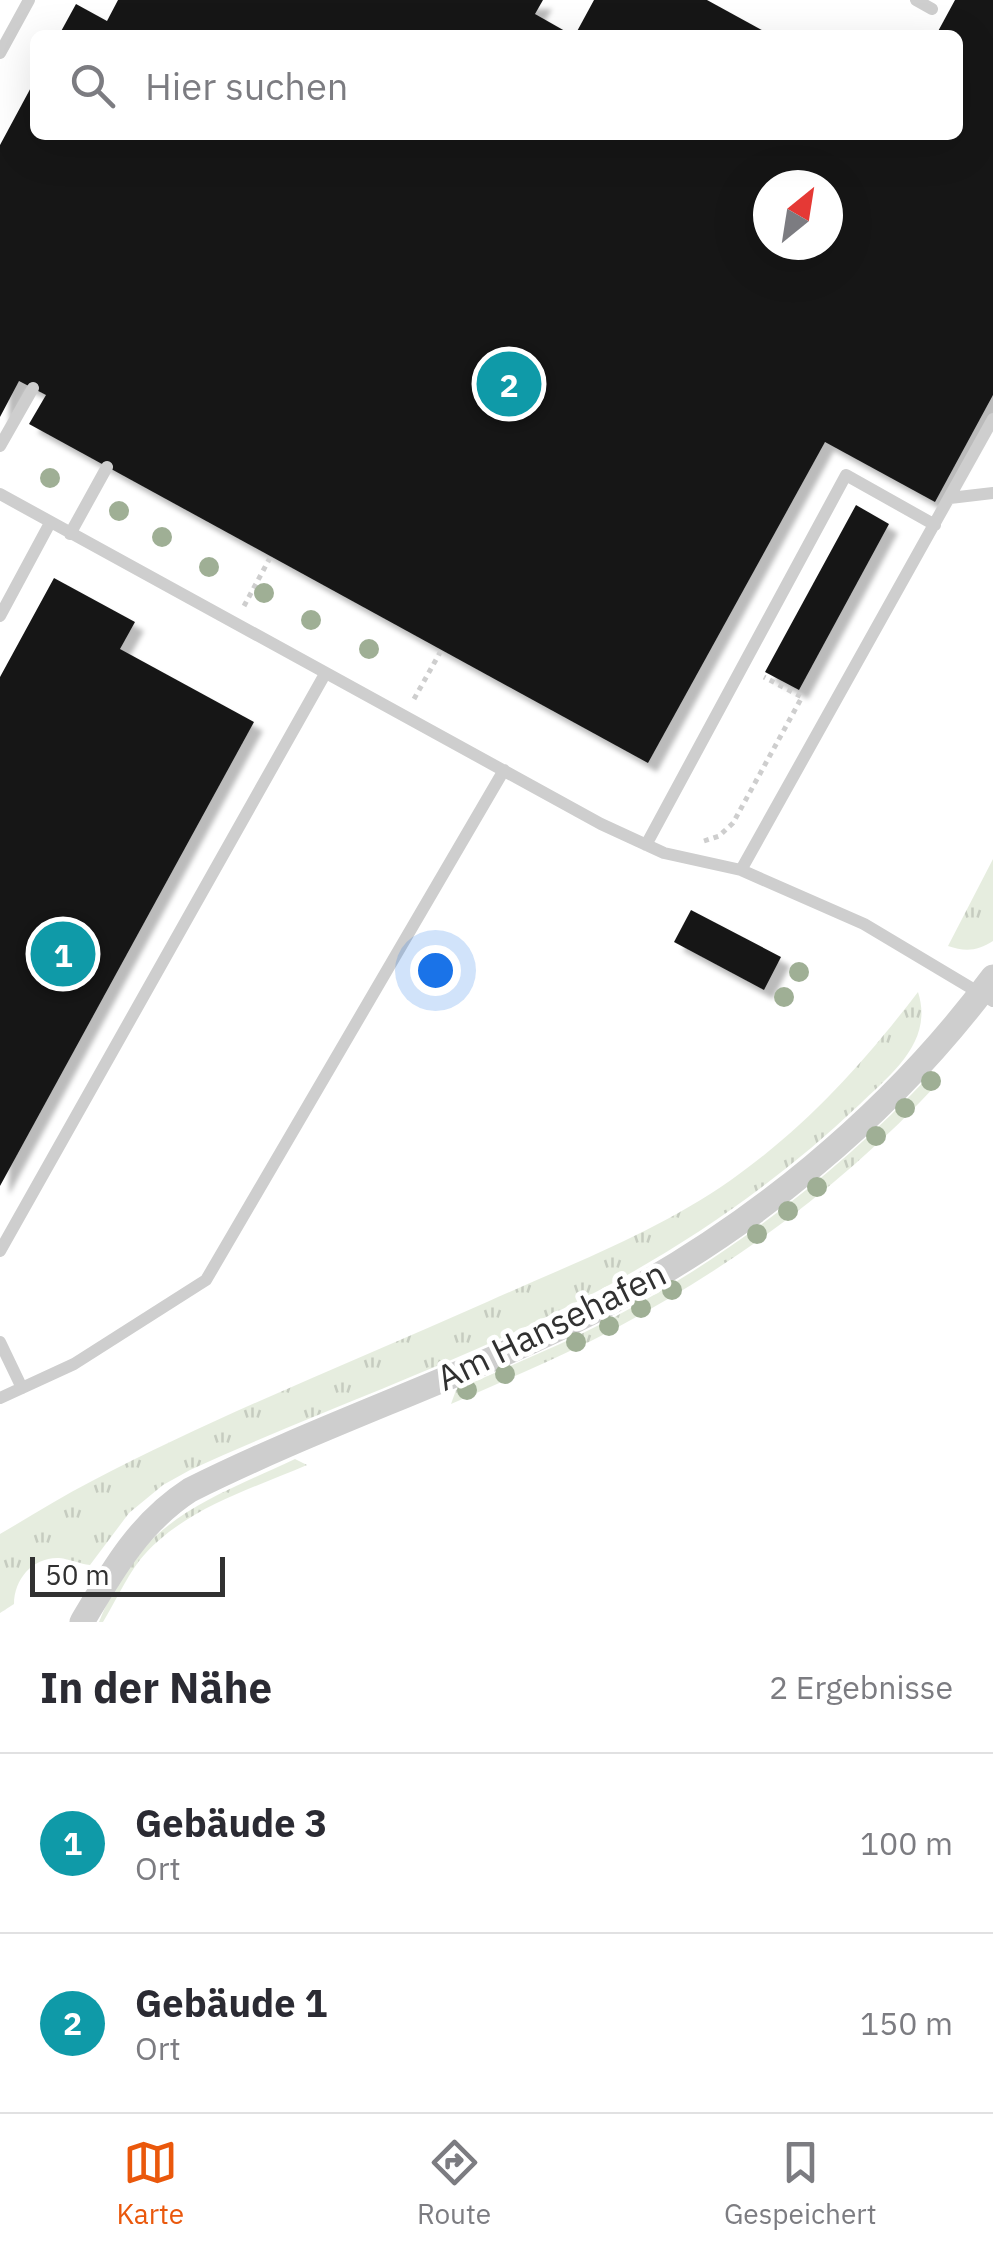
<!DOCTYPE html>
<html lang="de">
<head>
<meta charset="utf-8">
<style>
	:root { --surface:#fff; --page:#f7f7f7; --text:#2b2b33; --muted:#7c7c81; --line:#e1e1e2; --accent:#ea580c }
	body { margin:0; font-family:"IBM Plex Sans",sans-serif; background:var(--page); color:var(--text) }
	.compass { position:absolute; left:753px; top:170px; width:90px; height:90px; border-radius:50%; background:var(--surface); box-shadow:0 10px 40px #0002; rotate:30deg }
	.scale { position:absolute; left:30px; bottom:25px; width:195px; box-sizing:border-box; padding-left:10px; border:5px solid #313131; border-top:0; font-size:28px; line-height:35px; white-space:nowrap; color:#313131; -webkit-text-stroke:8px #fff; paint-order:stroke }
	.you { position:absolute; left:435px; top:970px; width:35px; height:35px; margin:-25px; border:8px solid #fff; border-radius:50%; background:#1a73e8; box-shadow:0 0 0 15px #1a73e833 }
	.badge { display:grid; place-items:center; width:65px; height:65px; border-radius:50%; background:var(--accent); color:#fff; font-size:32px; font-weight:700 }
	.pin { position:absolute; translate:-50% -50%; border:5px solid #fff; box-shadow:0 2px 10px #0006 }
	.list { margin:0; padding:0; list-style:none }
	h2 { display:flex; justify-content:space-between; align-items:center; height:130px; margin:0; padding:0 40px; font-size:42px }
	h2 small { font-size:32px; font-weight:400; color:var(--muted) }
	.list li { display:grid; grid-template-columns:65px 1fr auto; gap:30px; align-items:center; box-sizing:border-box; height:180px; padding:0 40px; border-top:2px solid var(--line) }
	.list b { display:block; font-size:38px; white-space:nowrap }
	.list p { margin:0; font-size:32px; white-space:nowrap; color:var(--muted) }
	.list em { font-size:32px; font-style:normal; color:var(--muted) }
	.icon { flex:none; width:55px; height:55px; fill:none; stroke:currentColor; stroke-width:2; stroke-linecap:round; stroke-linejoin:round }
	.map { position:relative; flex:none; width:993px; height:1622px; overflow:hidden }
	.search { position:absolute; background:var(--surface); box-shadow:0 10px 40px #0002; left:30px; right:30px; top:30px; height:110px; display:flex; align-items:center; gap:25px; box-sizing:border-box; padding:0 35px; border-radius:15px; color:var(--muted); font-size:38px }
	.sheet { height:490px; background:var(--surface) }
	nav { display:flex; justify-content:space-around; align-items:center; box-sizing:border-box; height:140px; border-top:2px solid var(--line); background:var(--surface); font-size:28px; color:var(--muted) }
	nav a { display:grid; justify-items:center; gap:5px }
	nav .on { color:var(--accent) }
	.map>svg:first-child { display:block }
	.grass { fill:url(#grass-tufts) }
	.building { fill:#181818; fill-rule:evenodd; filter:url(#shadow) }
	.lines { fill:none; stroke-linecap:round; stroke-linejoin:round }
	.path { stroke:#cecece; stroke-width:5; stroke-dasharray:5 5; stroke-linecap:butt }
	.service { stroke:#cecece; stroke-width:12 }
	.minor { stroke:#cecece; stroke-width:25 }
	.tree { fill:#9faf95 }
	.labels { text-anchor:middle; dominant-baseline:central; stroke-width:10; stroke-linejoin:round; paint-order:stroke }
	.street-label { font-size:35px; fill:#313131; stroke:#fff }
</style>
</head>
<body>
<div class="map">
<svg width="993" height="1622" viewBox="0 0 993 1622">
	<defs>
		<pattern id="grass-tufts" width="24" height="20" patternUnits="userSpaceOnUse" patternTransform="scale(2.5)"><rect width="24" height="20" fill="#e6eddf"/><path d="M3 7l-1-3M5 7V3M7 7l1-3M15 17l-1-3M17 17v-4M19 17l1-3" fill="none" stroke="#c6ccc0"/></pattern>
		<filter id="shadow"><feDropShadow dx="9" dy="9" stdDeviation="2.5" flood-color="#0004"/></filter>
	</defs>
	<rect width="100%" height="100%" fill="#fff"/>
	<path class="grass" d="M 993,859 L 993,941 C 978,951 965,952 948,946 Z
		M 918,992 C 934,1042 891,1074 859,1105 C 780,1180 690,1243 594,1293 C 465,1361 323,1409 190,1470 L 163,1485 L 129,1513 L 90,1565 C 80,1564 70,1559 59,1558 C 33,1557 14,1579 14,1604 L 0,1613 L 0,1534 C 31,1516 61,1497 92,1481 C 220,1414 355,1361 487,1302 C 569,1265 657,1232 731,1180 C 807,1126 861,1066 918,992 Z
		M 931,1074 L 940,1081 C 848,1181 738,1263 618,1327 C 564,1356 507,1379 451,1404 L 456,1390 C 507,1367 559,1346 609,1320 C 730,1256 838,1173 931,1074 Z
		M 295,1459 L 307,1465 C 249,1490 180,1510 139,1561 C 125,1580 115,1602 103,1622 L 99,1622 C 140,1520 203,1502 295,1459 Z"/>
	<path class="building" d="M 118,0 L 543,0 L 535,14 L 572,35 L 59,35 L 76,4 L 107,21 Z
		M 594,0 L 707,0 L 771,35 L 575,35 Z
		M 955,0 L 993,0 L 993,395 L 935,502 L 825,442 L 648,763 L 29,424 L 46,395 L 19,381 L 0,417 L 0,145 L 35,80 L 35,135 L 958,135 L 958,35 L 936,35 ZM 768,185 L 828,185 L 828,245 L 768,245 Z
		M 856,505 L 889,524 L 799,690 L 765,672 Z
		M 54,578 L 135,622 L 120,649 L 254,722 L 0,1186 L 0,677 Z
		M 691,910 L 781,957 L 764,990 L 674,942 Z"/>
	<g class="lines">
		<path class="path" d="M 244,606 L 271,556
			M 414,699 L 442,649
			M 704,841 L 719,836 L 733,823 L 802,697 L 764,677"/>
		<path class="service" d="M 916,0 L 932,9
			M 0,53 L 29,0
			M 0,446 L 33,388
			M 0,494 L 601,824 L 664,853 L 741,870 L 864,924 L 993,1001
			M 950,498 L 993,493
			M 70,534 L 107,467
			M 0,616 L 50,523
			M 646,845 L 846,475 L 935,525
			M 741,870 L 993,419
			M 0,1251 L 325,674
			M 0,1342 L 22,1388
			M 0,1398 L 74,1364 L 206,1280 L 504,770"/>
		<path class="minor" d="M 82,1622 C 112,1571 139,1523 190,1490 C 322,1424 463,1378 594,1311 C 749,1231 889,1117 993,977"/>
	</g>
	<g class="tree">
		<circle cx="50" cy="478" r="10"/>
		<circle cx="119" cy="511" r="10"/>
		<circle cx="162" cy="537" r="10"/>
		<circle cx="209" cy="567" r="10"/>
		<circle cx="264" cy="593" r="10"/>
		<circle cx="311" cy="620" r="10"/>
		<circle cx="369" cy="649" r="10"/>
		<circle cx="799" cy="972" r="10"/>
		<circle cx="784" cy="997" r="10"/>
		<circle cx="931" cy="1081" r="10"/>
		<circle cx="905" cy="1108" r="10"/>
		<circle cx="876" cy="1136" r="10"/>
		<circle cx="817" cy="1187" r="10"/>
		<circle cx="788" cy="1211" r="10"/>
		<circle cx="757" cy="1234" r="10"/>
		<circle cx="672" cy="1290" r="10"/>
		<circle cx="641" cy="1308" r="10"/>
		<circle cx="609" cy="1326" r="10"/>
		<circle cx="576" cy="1342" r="10"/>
		<circle cx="505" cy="1374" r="10"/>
		<circle cx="467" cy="1390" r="10"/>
	</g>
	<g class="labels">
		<g class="street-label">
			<text transform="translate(551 1325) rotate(-26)">Am Hansehafen</text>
		</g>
	</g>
</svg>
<svg class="compass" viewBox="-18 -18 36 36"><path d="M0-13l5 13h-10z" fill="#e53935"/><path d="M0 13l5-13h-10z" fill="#7c7c81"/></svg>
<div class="scale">50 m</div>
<div class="you"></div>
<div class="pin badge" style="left:63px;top:954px;background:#0f9aa8">1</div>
<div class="pin badge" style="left:509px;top:384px;background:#0f9aa8">2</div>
<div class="search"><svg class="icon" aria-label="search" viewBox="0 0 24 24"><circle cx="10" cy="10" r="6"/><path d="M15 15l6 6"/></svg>Hier suchen</div>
</div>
<section class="sheet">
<h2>In der Nähe<small>2 Ergebnisse</small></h2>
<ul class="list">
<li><span class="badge" style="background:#0f9aa8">1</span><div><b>Gebäude 3</b><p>Ort</p></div><em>100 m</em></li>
<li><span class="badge" style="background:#0f9aa8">2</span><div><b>Gebäude 1</b><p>Ort</p></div><em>150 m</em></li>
</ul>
</section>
<nav>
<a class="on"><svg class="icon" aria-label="map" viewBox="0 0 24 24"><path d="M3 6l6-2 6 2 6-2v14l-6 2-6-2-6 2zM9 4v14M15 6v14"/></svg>Karte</a>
<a><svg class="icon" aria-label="directions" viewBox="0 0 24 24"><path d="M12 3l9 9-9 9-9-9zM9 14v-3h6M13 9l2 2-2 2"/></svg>Route</a>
<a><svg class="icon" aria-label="saved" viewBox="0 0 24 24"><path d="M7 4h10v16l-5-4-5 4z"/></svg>Gespeichert</a>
</nav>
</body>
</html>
